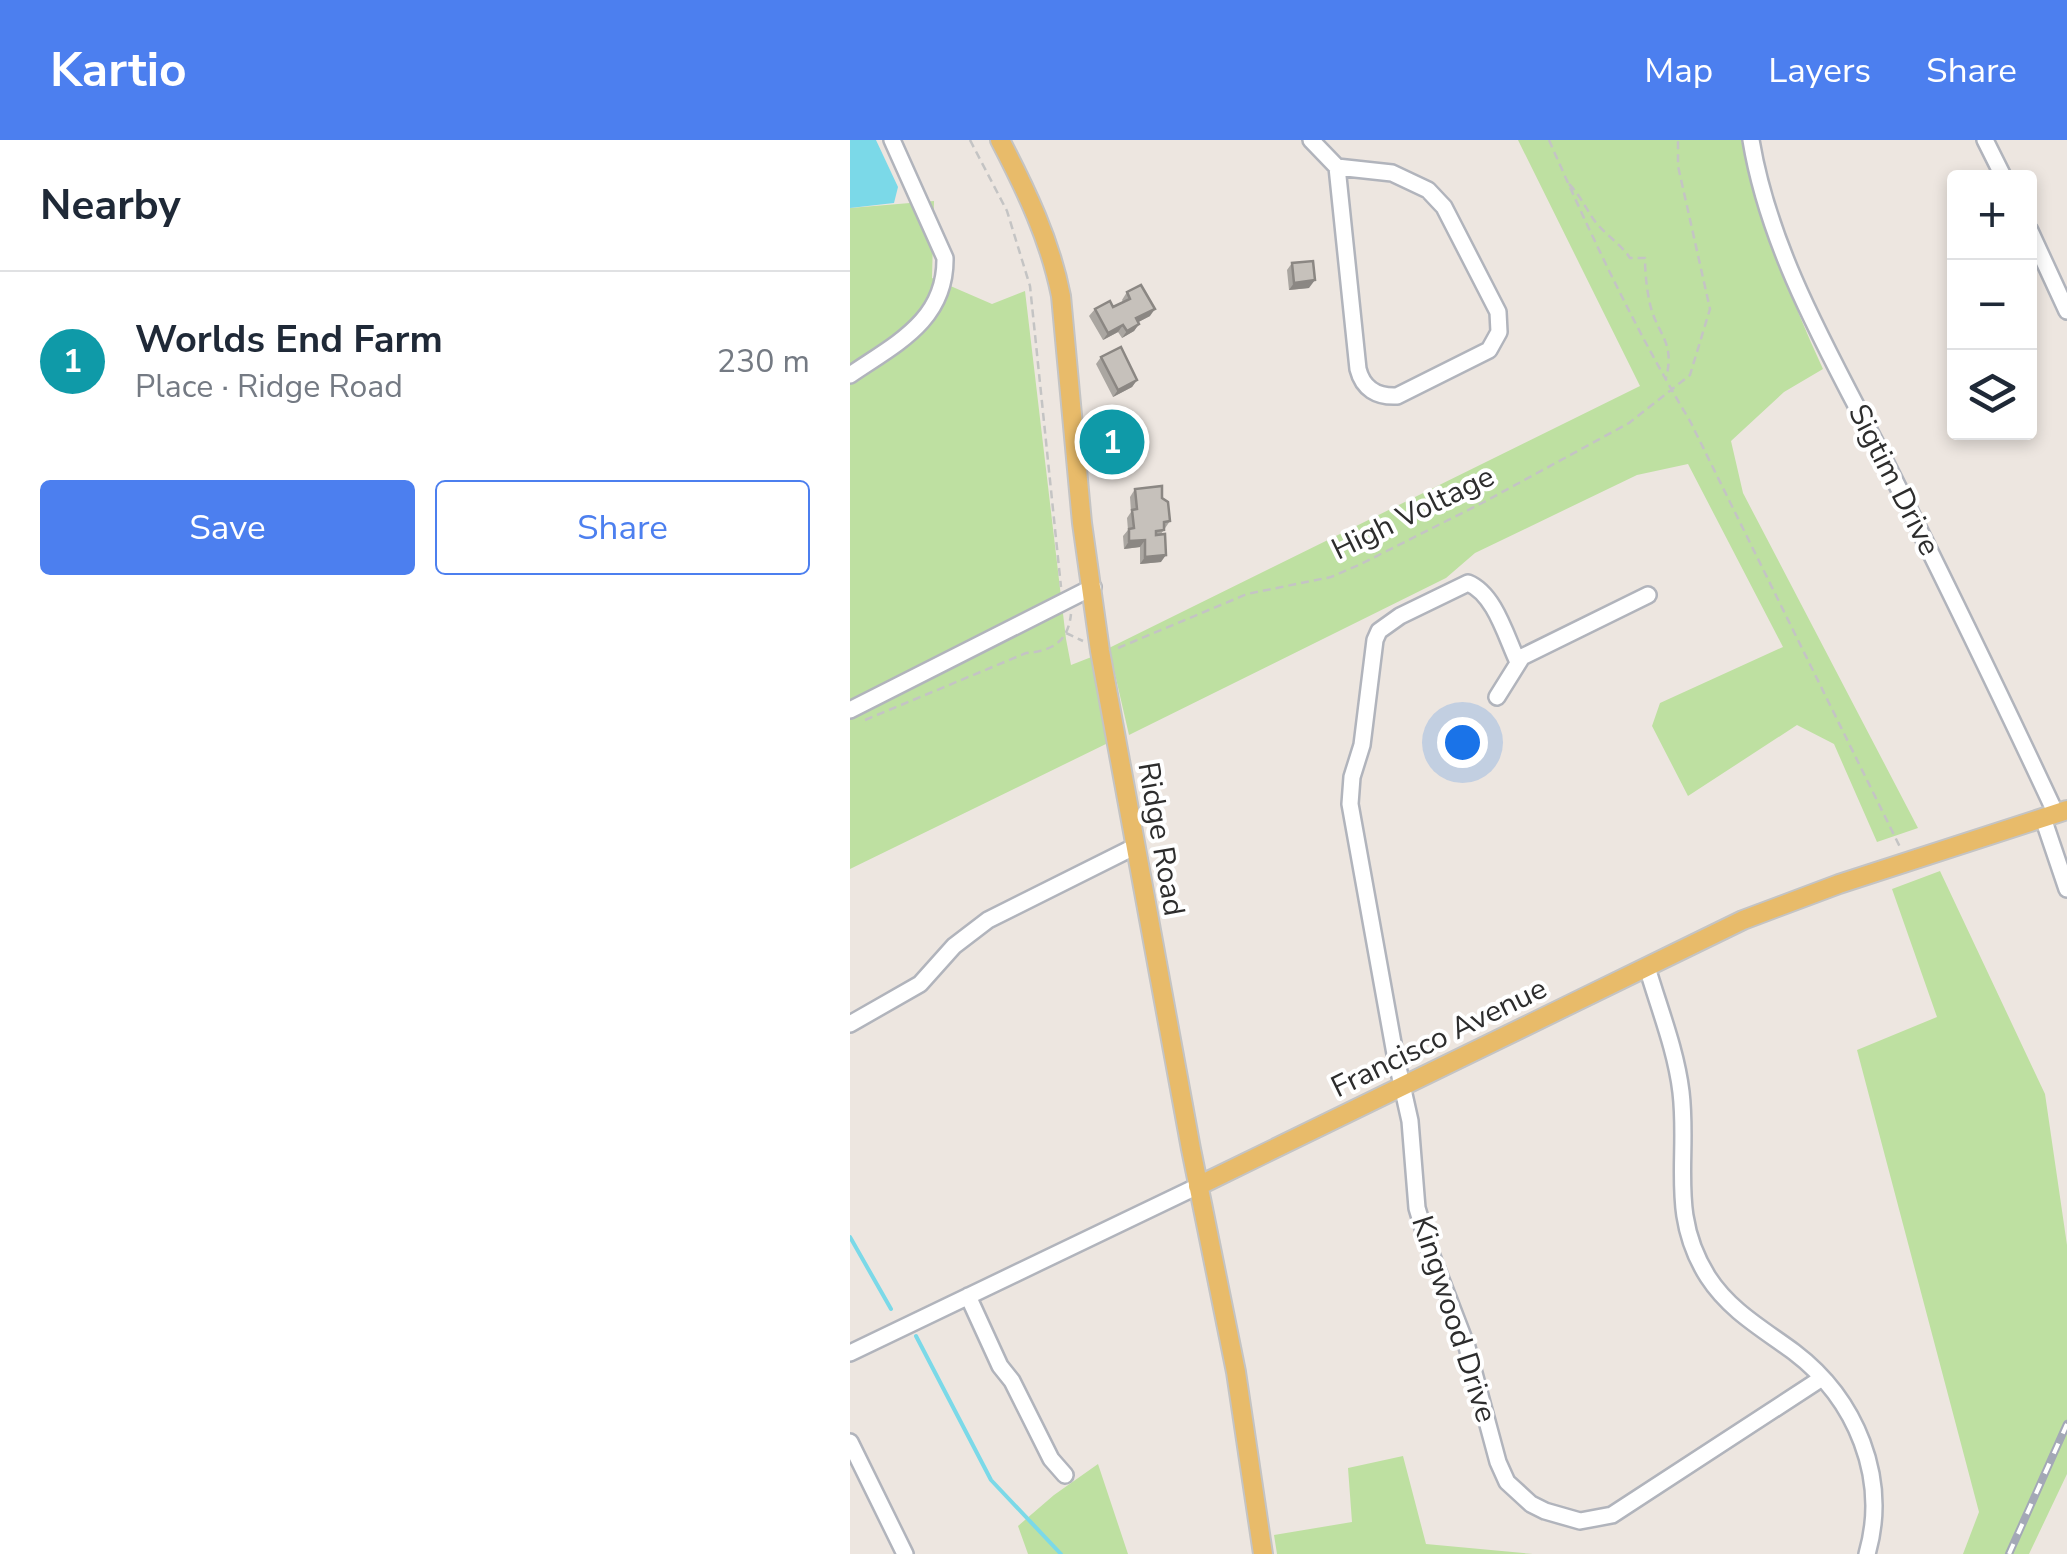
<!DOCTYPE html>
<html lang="en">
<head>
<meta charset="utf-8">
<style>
	:root { --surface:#fff; --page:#f6f6f7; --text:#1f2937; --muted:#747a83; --line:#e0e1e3; --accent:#4c7fef }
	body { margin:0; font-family:"Nunito Sans",sans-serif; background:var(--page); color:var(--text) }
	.controls { position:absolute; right:30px; top:30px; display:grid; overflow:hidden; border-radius:10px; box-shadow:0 5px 15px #0003 }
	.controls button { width:90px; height:90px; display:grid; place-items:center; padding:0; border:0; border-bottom:2px solid var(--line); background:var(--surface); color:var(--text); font:50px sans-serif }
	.you { position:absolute; left:612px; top:602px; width:35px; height:35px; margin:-25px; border:8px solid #fff; border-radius:50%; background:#1a73e8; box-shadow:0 0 0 15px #1a73e833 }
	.badge { display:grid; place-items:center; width:65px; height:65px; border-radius:50%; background:var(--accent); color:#fff; font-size:32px; font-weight:700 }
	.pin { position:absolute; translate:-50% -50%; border:5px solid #fff; box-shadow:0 2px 10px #0006 }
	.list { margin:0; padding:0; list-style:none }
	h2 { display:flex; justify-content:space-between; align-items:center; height:130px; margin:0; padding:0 40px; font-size:42px }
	h2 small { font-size:32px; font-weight:400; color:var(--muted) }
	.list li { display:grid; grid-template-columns:65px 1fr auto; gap:30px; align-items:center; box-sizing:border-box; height:180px; padding:0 40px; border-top:2px solid var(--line) }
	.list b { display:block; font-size:38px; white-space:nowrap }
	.list p { margin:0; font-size:32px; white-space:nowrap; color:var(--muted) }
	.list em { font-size:32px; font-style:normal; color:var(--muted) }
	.actions { display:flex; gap:20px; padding:30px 40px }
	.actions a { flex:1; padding:22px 0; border:2px solid var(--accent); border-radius:10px; text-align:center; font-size:35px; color:var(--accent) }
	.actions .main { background:var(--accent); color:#fff }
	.icon { flex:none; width:55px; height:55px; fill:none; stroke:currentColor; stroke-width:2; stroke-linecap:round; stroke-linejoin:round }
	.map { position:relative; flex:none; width:1217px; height:1414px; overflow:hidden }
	header { display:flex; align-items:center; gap:60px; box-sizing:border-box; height:140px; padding:0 50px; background:var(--accent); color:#fff }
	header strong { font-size:48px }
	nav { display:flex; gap:55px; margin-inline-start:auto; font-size:35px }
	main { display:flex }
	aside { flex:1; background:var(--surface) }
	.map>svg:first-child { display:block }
	.green { fill:#bee0a1 }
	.water { fill:#7bd9e8 }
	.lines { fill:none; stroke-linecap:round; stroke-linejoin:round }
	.stream { stroke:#7bd9e8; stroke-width:4 }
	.minor-casing { stroke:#b1b4bc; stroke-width:20 }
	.major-casing { stroke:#c4c4c4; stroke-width:22 }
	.path { stroke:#c4c4c4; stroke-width:2.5; stroke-dasharray:8 5; stroke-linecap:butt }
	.minor { stroke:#fff; stroke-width:15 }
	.major { stroke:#e8bb6a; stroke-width:18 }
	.rail-casing { stroke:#a3a8b6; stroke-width:8 }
	.rail { stroke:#fff; stroke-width:4; stroke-dasharray:11; stroke-linecap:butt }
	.wall { fill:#aaa6a1 }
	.shaded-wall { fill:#8b8783 }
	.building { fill:#c6c1bb; stroke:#8b8783; stroke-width:2.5 }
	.labels { text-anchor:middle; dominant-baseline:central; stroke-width:8; stroke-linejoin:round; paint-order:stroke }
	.street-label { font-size:30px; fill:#2d2d2d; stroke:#fff }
</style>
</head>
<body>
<header>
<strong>Kartio</strong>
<nav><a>Map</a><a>Layers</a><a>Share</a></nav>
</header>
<main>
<aside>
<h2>Nearby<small></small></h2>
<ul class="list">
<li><span class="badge" style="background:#0f9aa8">1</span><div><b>Worlds End Farm</b><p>Place · Ridge Road</p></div><em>230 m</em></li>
</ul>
<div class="actions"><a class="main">Save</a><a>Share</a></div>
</aside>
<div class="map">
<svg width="1217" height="1414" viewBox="0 0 1217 1414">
	<rect width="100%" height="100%" fill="#ede6e0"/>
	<path class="green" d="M 668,0 L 891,0 C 911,77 939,156 973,229 L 934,252 L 881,301 L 893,353 L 1068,688 L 1027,702 L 984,604 L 947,585 L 838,656 L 802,586 L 810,563 L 933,507 L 838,324 L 787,335 L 625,413 L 596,438 L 279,595 L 259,508 L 790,246 Z
		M 84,61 L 82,138 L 142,164 L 175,151 L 216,499 L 221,525 L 244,516 L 258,603 L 0,729 L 0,68 Z
		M 1090,731 L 1195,954 L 1217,1105 L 1217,1334 L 1179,1414 L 1113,1414 L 1129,1372 L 1007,910 L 1087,877 L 1042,749 Z
		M 553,1316 L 576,1404 L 683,1414 L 427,1414 L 424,1395 L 502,1382 L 498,1328 Z
		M 248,1324 L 278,1414 L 178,1414 L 168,1386 L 204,1355 Z"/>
	<path class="water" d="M 0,0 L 26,0 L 48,47 L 44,63 L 0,68 Z"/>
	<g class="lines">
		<path class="stream" d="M 0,1097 L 41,1169
			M 66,1196 L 141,1340 L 211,1414"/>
		<g class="minor-casing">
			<path id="minor" d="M 461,0 L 487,27 L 542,33 L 578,50 L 594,67 L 648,172 L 649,192 L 639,210 L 547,256 C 527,257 513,249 508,229 L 487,27
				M 901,0 C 920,115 984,221 1036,323 C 1094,439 1151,556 1206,674
				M 1135,0 L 1154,38
				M 1180,91 L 1217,171
				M 0,235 C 45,204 96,181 95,118 L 42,0
				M 668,522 C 656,497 645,454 618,443 L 550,476 L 529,491 L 525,500 L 512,605 L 502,637 L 500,664 L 545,914 L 560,981 L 567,1068 L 580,1111 L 617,1207 L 648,1322 L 657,1342 L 681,1364 L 695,1371 L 730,1381 L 762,1375 L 972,1238
				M 647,557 L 672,517 L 798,455
				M 0,570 L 243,447
				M 1193,678 L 1217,749
				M 797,827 C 809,868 826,910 831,952 C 839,1020 818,1074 858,1137 C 880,1171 913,1189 944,1212 C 1006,1259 1039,1338 1017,1414
				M 0,884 L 70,844 L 104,806 L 138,780 L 284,707
				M 118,1156 L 150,1226 L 162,1241 L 201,1319 L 215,1335
				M 0,1213 L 348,1046
				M 0,1302 L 55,1414"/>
		</g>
		<g class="major-casing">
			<path id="major" d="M 150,0 C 176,50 200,100 211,156 L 232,383 L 250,511 L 341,1009 L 386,1232 L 413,1414
				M 348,1046 L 893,780 L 989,744 L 1217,670"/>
		</g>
		<path class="path" d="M 120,0 L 157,71 L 180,146 L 211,447
			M 699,0 C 741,96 786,191 840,281 L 1050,707
			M 719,44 C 730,55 735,67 744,80 C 754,94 770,103 780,118 L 795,118 C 795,133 797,153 801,168 C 809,196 825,203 816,238
			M 216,493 L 233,501
			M 268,508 L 397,454 L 481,437 L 511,424 L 634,362 L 779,283 L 840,235 L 860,169 L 828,26 L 828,0
			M 15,580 L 176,513 C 202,511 218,502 221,474"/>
		<use href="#minor" class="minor"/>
		<use href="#major" class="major"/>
		<g class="rail-casing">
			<path id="rail" d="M 1159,1414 L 1217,1284"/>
		</g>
		<use href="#rail" class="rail"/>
	</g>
	<path class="wall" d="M 442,123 L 459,148 L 439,150 L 437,130 Z
		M 277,152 L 300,176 L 288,182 L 289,184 L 284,191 L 272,198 L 268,192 L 253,200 L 239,176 L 245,169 L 263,167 L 273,162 L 272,160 Z
		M 251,217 L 287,240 L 282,247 L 263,257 L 246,224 Z
		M 275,272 L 285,293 L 280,301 L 276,301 L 277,314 L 272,322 L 268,322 L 265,326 L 251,326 L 248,295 L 256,287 L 256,283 L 261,276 Z
		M 285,349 L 312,358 L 320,381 L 311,394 L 311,422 L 290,424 L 290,407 L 274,409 L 273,396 L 278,390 L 277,378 L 281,372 L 280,357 Z"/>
	<path class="shaded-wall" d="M 465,140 L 459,148 L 439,150 L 444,143 Z
		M 305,169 L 300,176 L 281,186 L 286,178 Z
		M 289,184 L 284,191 L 272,198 L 277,191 Z
		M 273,185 L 268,192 L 253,200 L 258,193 Z
		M 287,240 L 282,247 L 263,257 L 268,250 Z
		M 277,314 L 272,322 L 268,322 L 265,326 L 251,326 L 256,319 Z
		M 295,400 L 290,407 L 274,409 L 279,401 Z
		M 316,415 L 311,422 L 290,424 L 295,417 Z"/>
	<path class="building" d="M 463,121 L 465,140 L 444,143 L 442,123 Z
		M 291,145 L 305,169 L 286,178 L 289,184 L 277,191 L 273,185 L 258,193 L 245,169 L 260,161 L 263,167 L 280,159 L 277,152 Z
		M 271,207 L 287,240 L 268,250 L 251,217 Z
		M 275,270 L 275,272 L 282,272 L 285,293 L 276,295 L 277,314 L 270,315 L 270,318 L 256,319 L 253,288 L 261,285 L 261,276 Z
		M 312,346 L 312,358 L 318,362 L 320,381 L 314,382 L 314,390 L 306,391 L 306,395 L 315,394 L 316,415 L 295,417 L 295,400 L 279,401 L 279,389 L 284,388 L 282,370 L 287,369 L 285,349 Z"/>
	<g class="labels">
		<g class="street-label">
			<text transform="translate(1044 340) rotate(63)">Sigtim Drive</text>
			<text transform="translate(563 373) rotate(-26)">High Voltage</text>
			<text transform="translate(311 699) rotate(80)">Ridge Road</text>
			<text transform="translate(589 898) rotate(-26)">Francisco Avenue</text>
			<text transform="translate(604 1179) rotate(72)">Kingwood Drive</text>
		</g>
	</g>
</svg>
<div class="controls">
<button>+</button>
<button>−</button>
<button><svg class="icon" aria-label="layers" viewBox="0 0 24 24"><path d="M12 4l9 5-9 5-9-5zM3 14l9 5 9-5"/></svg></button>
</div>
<div class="you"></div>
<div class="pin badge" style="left:262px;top:302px;background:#0f9aa8">1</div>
</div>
</main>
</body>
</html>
